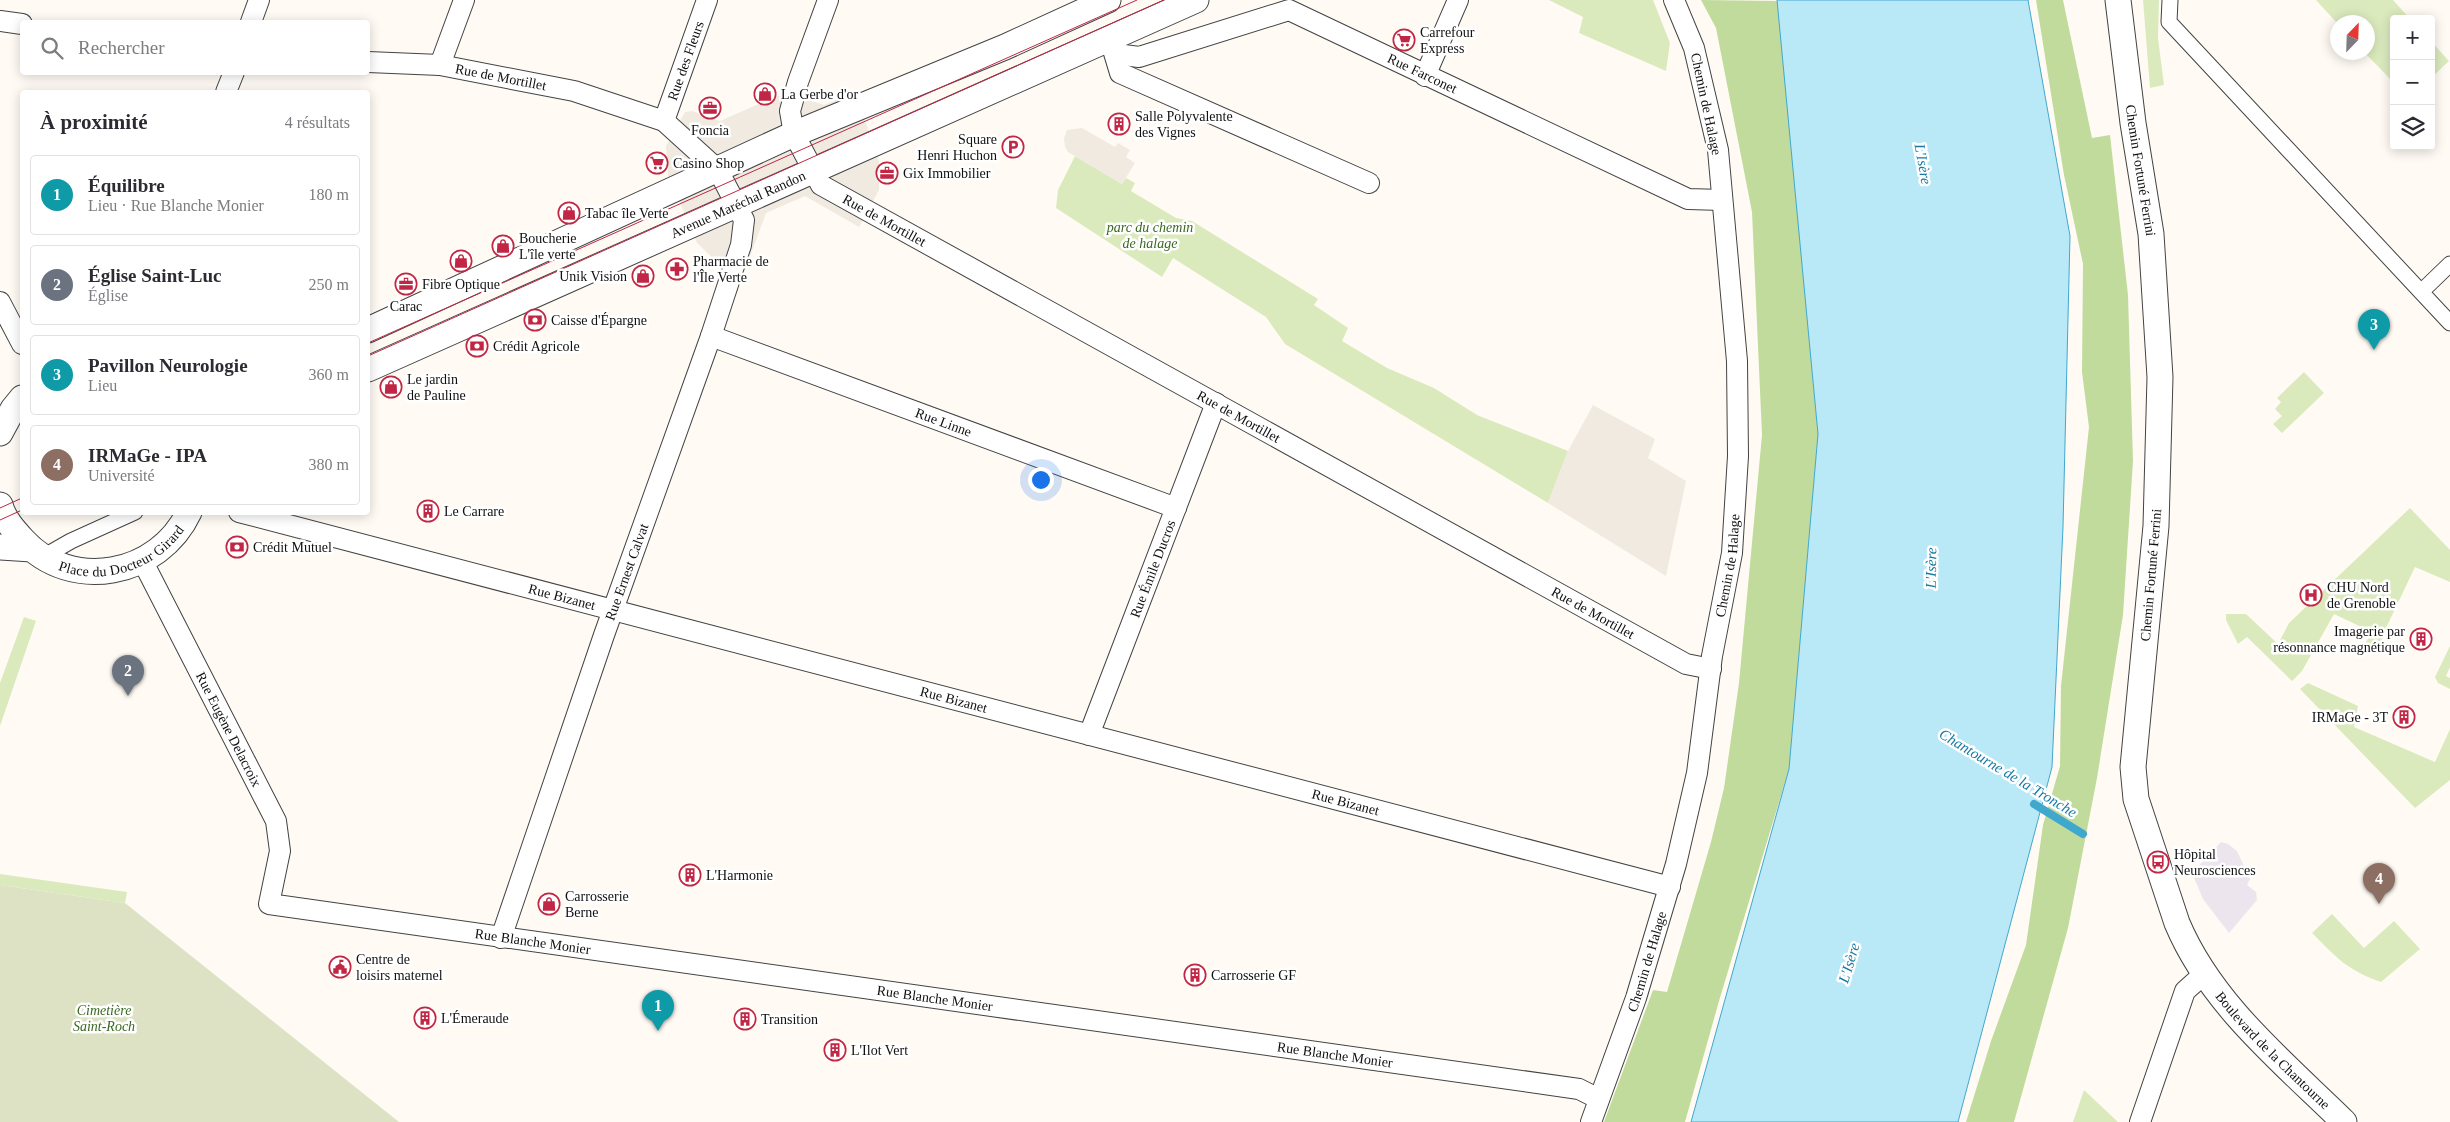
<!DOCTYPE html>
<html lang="fr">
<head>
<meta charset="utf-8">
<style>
	:root { --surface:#fff; --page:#f2f2f3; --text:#2b2b33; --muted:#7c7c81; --line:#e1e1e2; --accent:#c12744 }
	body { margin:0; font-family:Georgia,serif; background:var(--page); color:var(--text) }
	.controls { position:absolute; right:15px; top:15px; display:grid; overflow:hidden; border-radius:5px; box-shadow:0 2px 12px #0003 }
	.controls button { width:45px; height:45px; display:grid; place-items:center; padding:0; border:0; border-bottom:1px solid var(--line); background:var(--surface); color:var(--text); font:25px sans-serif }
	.compass { position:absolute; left:2330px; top:15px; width:45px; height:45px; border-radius:50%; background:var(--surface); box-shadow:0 2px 12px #0003; rotate:23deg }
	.you { position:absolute; left:1040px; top:479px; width:18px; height:18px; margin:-12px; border:4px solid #fff; border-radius:50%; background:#1a73e8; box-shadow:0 0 0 8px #1a73e833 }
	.badge { display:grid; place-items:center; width:32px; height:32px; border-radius:50%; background:var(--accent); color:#fff; font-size:16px; font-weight:700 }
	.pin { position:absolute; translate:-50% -41px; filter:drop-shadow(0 1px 2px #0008) }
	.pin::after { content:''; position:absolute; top:26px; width:18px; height:15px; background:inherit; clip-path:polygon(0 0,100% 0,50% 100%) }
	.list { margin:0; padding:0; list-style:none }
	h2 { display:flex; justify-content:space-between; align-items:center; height:65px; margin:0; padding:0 20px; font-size:21px }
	h2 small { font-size:16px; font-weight:400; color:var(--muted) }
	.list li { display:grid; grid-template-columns:32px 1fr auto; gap:15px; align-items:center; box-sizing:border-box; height:80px; margin:0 10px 10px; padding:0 10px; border:1px solid var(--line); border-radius:5px }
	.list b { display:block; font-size:19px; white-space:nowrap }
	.list p { margin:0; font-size:16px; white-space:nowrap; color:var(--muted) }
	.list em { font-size:16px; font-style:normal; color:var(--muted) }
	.icon { flex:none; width:28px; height:28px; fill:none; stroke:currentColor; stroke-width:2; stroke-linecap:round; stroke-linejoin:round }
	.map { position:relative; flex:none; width:2450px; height:1122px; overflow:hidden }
	.search { position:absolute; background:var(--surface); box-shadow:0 2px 12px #0003; left:20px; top:20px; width:350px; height:55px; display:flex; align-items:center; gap:12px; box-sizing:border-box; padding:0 18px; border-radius:5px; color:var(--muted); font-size:19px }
	.panel { position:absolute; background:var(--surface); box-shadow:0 2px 12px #0003; left:20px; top:90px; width:350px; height:425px; border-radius:5px }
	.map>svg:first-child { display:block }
	.industrial { fill:#ece5ee }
	.green { fill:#dbeabd }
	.forest { fill:#c1db9c }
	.cemetery { fill:#dde2c4 }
	.plaza { fill:#f0eae1 }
	.water { fill:#b9e8f6; stroke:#40a8cd }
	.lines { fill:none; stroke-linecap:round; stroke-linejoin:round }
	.stream { stroke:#40a8cd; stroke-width:8 }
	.pedestrian-casing { stroke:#434343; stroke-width:17 }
	.minor-casing { stroke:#434343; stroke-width:22 }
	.tertiary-casing { stroke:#434343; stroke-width:27 }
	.pedestrian { stroke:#fff; stroke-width:15 }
	.minor { stroke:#fff; stroke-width:20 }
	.tertiary { stroke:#fff; stroke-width:25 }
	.tram { stroke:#c12744; stroke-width:1 }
	.labels { text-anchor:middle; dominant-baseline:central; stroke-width:5; stroke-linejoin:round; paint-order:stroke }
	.poi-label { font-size:14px; fill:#101010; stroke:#fff; text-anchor:start }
	.street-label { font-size:14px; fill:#101010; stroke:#fff }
	.park-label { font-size:14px; font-style:italic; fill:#396920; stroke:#fff }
	.water-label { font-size:15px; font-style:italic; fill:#187aa4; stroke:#fff }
</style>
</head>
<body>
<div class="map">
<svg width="2450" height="1122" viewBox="0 0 2450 1122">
	<rect width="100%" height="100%" fill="#fffbf4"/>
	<path class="industrial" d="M 2221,842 L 2228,844 L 2237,851 L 2250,879 L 2247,885 L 2256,892 L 2257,900 L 2229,933 L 2203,899 L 2192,873 Z"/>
	<path class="green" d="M 1549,0 L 1653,0 L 1670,43 L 1666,71 L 1579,33 L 1583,17 Z
		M 2143,0 L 2159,0 L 2158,38 L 2164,85 L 2150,88 Z
		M 2316,0 L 2393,0 L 2410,19 L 2394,19 L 2394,83 L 2365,53 L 2368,52 L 2368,22 L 2337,23 Z
		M 2431,41 L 2449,61 L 2431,78 Z
		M 1075,156 L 1122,184 L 1126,178 L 1135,183 L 1131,191 L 1176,218 L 1192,221 L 1318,299 L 1314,305 L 1348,328 L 1342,341 L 1387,368 L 1434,388 L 1477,415 L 1568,451 L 1548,503 L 1285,344 L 1266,317 L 1173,258 L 1162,277 L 1056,208 L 1058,190 Z
		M 2304,372 L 2324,393 L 2282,433 L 2273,424 L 2282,416 L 2275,409 L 2281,402 L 2277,398 Z
		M 2410,508 L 2450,550 L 2450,582 L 2415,567 L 2386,628 L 2378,651 L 2365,644 L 2372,632 L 2334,614 L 2302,671 L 2292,681 L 2247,637 L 2238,644 L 2226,620 L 2226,614 L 2246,614 L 2278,644 L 2289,623 Z
		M 24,617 L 36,621 L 0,726 L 0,683 Z
		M 2450,646 L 2450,667 L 2446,676 L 2450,678 L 2450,689 L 2438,683 L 2435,677 Z
		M 2308,683 L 2358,706 L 2354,727 L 2435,762 L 2450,729 L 2450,780 L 2415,808 L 2300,689 Z
		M 0,874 L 127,892 L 125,903 L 0,885 Z
		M 2332,914 L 2364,948 L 2394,921 L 2420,949 L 2381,982 C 2347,970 2337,958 2312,933 Z
		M 2084,1090 L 2118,1122 L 2073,1122 Z"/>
	<path class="forest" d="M 1701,0 L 1778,1 L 1818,434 L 1789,769 L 1719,1001 L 1685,1122 L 1604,1122 L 1653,990 L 1667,992 L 1711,842 L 1724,788 L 1739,683 L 1762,435 L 1752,212 L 1716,28 Z
		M 2036,0 L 2063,0 L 2092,138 L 2110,135 L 2128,295 L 2133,461 L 2123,615 L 2097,778 L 2068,928 L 2014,1122 L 1966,1122 L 1991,1041 L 2026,945 L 2043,825 L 2060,766 L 2061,686 L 2089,427 L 2082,372 L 2083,264 L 2064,175 Z"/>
	<path class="cemetery" d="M 0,885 L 125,903 L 399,1122 L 0,1122 Z"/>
	<path class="plaza" d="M 855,92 L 879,161 L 879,190 L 859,227 L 805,196 L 766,213 L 745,270 L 717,262 L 697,243 L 668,175 L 666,146 L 685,112 L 692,111 L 720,121 L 777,96 L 810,94 L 810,100 L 824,105 Z
		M 1082,128 L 1115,147 L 1118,143 L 1130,150 L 1126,157 L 1135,163 L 1122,184 L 1068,152 L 1065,147 L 1064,138 L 1067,130 Z
		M 1593,405 L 1655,439 L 1648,458 L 1686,481 L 1666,576 L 1548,503 L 1568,451 Z"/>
	<path class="water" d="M 1777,0 L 2028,0 L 2070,236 L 2063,527 L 2052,767 L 1958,1122 L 1691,1122 L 1789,769 L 1818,434 Z"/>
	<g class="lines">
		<path class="stream" d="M 2034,804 L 2083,834"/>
		<g class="pedestrian-casing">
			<path id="pedestrian" d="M 2170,0 L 2169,22 L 2450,323
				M 2421,292 L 2450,264
				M 43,557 L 71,541 L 135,512"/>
		</g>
		<g class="minor-casing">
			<g id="minor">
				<path id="s1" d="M 828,0 L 798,82 L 790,111 L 794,134 L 821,185 L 1686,664 L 1711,669"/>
				<path d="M 0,21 L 22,24"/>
				<path d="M 251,22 L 259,0"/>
				<path d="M 1111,43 L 1120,73 L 1369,183"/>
				<path id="s2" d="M 1116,54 L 1139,57 L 1289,10 L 1688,199 L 1722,200"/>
				<path id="s3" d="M 368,62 L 440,65 L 574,91 L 664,121 L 718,170 L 744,220 L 741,245 L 711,336 L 604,635 L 501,938"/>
				<path d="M 440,65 L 464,0"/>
				<path d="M 1425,76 L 1458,0"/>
				<path d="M 226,92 L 234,72"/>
				<path id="s4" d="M 664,121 L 707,0"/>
				<path d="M 0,302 L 22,344"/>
				<path id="s5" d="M 711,336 L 1176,508"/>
				<path id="s6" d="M 239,512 L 1670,887"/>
				<path id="s7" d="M 143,562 L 276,821 L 280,851 L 269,904 L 1579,1089 L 1599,1099"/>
				<path id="s8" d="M 1089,735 L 1216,403"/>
				<path id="s9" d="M 1591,1122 L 1636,998 L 1676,864 L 1697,773 L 1712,656 L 1732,553 L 1738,456 L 1737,361 L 1718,150 L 1694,48 L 1674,0"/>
				<path d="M 2140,1122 L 2185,991 L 2204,974"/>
			</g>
		</g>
		<g class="tertiary-casing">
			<g id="tertiary">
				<path id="s10" d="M 2118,0 L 2133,123 L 2151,234 L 2160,377 L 2156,526 L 2133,767 L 2136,799 L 2177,923 C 2211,1004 2283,1062 2344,1122"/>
				<path d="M 368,330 L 794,134 L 1005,47 L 1108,0"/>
				<path id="s11" d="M 368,369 L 1196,0"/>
				<path d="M 0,433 L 13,409 L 22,398"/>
				<path id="s12" d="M 0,505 C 4,519 13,529 23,540 C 71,593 159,576 189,512"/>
				<path d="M 0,547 L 32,549"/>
			</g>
		</g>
		<use href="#pedestrian" class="pedestrian"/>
		<use href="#minor" class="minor"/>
		<use href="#tertiary" class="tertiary"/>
		<path class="tram" d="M 368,343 L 1137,0
			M 368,356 L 1164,0
			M 0,508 L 22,498
			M 0,520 L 22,510"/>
	</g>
	<defs>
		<g id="supermarket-ring" transform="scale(1.125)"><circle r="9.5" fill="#fff" stroke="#c12744" stroke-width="1.5"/><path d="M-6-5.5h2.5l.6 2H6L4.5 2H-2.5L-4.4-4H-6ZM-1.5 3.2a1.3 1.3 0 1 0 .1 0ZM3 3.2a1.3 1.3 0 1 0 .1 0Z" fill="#c12744"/></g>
		<g id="shop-ring" transform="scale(1.125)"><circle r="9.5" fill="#fff" stroke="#c12744" stroke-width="1.5"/><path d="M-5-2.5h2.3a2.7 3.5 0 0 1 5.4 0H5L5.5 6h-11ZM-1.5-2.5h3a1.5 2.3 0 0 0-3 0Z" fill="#c12744"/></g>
		<g id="office-ring" transform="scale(1.125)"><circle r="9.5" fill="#fff" stroke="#c12744" stroke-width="1.5"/><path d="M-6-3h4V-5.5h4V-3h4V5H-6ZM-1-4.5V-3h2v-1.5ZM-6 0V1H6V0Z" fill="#c12744"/></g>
		<g id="building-ring" transform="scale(1.125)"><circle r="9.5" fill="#fff" stroke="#c12744" stroke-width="1.5"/><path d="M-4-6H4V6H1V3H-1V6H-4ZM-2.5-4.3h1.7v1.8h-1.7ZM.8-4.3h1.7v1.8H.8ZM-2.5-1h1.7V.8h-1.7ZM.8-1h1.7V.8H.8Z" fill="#c12744"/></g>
		<g id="parking-ring" transform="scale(1.125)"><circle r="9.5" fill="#fff" stroke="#c12744" stroke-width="1.5"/><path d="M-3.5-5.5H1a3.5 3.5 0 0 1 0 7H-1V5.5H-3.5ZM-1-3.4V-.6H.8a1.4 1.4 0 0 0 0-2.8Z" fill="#c12744"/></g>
		<g id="pharmacy-ring" transform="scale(1.125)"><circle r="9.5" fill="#fff" stroke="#c12744" stroke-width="1.5"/><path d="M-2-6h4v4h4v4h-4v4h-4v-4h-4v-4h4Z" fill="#c12744"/></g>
		<g id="bank-ring" transform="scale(1.125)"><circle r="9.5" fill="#fff" stroke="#c12744" stroke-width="1.5"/><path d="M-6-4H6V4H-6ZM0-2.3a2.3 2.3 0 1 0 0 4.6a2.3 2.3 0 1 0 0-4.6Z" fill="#c12744"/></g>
		<g id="hospital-ring" transform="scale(1.125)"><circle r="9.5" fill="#fff" stroke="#c12744" stroke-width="1.5"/><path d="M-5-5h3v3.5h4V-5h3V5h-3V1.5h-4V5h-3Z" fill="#c12744"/></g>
		<g id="bus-ring" transform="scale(1.125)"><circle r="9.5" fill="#fff" stroke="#c12744" stroke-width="1.5"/><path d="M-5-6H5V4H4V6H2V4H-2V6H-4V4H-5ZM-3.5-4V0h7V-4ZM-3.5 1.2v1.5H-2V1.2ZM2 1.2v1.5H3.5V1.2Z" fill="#c12744"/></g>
		<g id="civic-ring" transform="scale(1.125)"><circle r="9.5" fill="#fff" stroke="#c12744" stroke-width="1.5"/><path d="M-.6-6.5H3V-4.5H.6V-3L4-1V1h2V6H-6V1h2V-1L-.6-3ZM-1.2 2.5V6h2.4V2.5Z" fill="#c12744"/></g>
	</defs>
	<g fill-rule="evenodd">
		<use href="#supermarket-ring" x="1404" y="40"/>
		<use href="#shop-ring" x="765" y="94"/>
		<use href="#office-ring" x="710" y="108"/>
		<use href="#building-ring" x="1119" y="124"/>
		<use href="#parking-ring" x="1013" y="147"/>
		<use href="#supermarket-ring" x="657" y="163"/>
		<use href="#office-ring" x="887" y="173"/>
		<use href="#shop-ring" x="569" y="213"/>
		<use href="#shop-ring" x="503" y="246"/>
		<use href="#shop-ring" x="461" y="261"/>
		<use href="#pharmacy-ring" x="677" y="269"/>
		<use href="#shop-ring" x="643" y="276"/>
		<use href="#office-ring" x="406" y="284"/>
		<use href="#bank-ring" x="535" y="320"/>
		<use href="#bank-ring" x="477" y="346"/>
		<use href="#shop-ring" x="391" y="387"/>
		<use href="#building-ring" x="428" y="511"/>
		<use href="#bank-ring" x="237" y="547"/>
		<use href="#hospital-ring" x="2311" y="595"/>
		<use href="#building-ring" x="2421" y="639"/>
		<use href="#building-ring" x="2404" y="717"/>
		<use href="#bus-ring" x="2158" y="862"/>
		<use href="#building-ring" x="690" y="875"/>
		<use href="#shop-ring" x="549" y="904"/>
		<use href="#civic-ring" x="340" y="967"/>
		<use href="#building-ring" x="1195" y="975"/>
		<use href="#building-ring" x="425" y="1018"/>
		<use href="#building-ring" x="745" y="1019"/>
		<use href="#building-ring" x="835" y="1050"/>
	</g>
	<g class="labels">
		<g class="poi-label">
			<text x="1420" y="32">Carrefour<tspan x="1420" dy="16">Express</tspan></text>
			<text x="781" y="94">La Gerbe d'or</text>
			<text x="1135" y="116">Salle Polyvalente<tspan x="1135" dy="16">des Vignes</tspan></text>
			<text x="710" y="130" text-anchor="middle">Foncia</text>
			<text x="997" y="139" text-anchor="end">Square<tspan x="997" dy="16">Henri Huchon</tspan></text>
			<text x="673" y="163">Casino Shop</text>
			<text x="903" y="173">Gix Immobilier</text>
			<text x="585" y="213">Tabac île Verte</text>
			<text x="519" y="238">Boucherie<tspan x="519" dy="16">L'île verte</tspan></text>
			<text x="693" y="261">Pharmacie de<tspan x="693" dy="16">l'Île Verte</tspan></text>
			<text x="627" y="276" text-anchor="end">Unik Vision</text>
			<text x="461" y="284" text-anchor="middle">Fibre Optique</text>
			<text x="406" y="306" text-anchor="middle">Carac</text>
			<text x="551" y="320">Caisse d'Épargne</text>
			<text x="493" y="346">Crédit Agricole</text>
			<text x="407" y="379">Le jardin<tspan x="407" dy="16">de Pauline</tspan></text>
			<text x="444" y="511">Le Carrare</text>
			<text x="253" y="547">Crédit Mutuel</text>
			<text x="2327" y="587">CHU Nord<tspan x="2327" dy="16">de Grenoble</tspan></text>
			<text x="2405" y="631" text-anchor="end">Imagerie par<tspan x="2405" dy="16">résonnance magnétique</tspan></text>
			<text x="2388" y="717" text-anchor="end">IRMaGe - 3T</text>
			<text x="2174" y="854">Hôpital<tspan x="2174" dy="16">Neurosciences</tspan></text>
			<text x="706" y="875">L'Harmonie</text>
			<text x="565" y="896">Carrosserie<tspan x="565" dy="16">Berne</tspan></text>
			<text x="356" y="959">Centre de<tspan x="356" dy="16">loisirs maternel</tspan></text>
			<text x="1211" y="975">Carrosserie GF</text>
			<text x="441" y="1018">L'Émeraude</text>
			<text x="761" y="1019">Transition</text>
			<text x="851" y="1050">L'Ilot Vert</text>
		</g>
		<g class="street-label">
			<text stroke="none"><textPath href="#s4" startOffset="64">Rue des Fleurs</textPath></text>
			<text stroke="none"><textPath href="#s2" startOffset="328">Rue Farconet</textPath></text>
			<text stroke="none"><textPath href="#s3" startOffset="134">Rue de Mortillet</textPath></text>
			<text transform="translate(1706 104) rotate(78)">Chemin de Halage</text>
			<text stroke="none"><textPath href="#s10" startOffset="172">Chemin Fortuné Ferrini</textPath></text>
			<text stroke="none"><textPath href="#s11" startOffset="405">Avenue Maréchal Randon</textPath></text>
			<text stroke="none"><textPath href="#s1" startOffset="271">Rue de Mortillet</textPath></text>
			<text stroke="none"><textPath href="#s1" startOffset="676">Rue de Mortillet</textPath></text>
			<text stroke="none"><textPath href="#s5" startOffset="248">Rue Linne</textPath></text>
			<text stroke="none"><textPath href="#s12" startOffset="155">Place du Docteur Girard</textPath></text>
			<text stroke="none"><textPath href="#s9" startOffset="575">Chemin de Halage</textPath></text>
			<text stroke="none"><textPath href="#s8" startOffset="178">Rue Émile Ducros</textPath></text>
			<text transform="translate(627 572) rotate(-70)">Rue Ernest Calvat</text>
			<text transform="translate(2151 575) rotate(-85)">Chemin Fortuné Ferrini</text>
			<text stroke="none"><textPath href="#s6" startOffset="334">Rue Bizanet</textPath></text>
			<text stroke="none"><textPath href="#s1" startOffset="1081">Rue de Mortillet</textPath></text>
			<text stroke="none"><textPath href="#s6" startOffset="739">Rue Bizanet</textPath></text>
			<text stroke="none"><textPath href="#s7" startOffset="188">Rue Eugène Delacroix</textPath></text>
			<text stroke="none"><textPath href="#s6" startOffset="1144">Rue Bizanet</textPath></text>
			<text stroke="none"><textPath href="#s7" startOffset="642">Rue Blanche Monier</textPath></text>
			<text stroke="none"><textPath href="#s9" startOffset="170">Chemin de Halage</textPath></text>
			<text stroke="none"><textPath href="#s7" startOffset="1048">Rue Blanche Monier</textPath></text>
			<text stroke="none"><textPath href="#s10" startOffset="1094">Boulevard de la Chantourne</textPath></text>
			<text stroke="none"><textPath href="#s7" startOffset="1452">Rue Blanche Monier</textPath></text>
		</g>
		<g class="park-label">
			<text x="1150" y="227">parc du chemin<tspan x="1150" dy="16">de halage</tspan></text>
			<text x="104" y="1010">Cimetière<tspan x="104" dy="16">Saint-Roch</tspan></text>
		</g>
		<g class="water-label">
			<text transform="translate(1923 164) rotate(80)">L'Isère</text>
			<text transform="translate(1931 568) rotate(-89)">L'Isère</text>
			<text transform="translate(2008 773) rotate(31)">Chantourne de la Tronche</text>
			<text transform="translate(1849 963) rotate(-73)">L'Isère</text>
		</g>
	</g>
</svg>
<div class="controls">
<button>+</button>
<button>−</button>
<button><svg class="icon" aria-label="layers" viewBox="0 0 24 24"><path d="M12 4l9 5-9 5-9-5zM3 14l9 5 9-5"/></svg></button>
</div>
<svg class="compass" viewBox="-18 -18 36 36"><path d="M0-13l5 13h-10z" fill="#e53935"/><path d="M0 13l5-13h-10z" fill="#7c7c81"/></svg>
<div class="you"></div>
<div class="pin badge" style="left:658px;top:1031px;background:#0f9aa8">1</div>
<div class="pin badge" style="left:128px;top:696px;background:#6b7280">2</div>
<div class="pin badge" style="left:2374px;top:350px;background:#0f9aa8">3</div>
<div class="pin badge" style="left:2379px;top:904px;background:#8d6e63">4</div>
<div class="search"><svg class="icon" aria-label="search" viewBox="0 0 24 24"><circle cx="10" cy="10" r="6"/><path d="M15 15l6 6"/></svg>Rechercher</div>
<section class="panel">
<h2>À proximité<small>4 résultats</small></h2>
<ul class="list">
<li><span class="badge" style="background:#0f9aa8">1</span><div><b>Équilibre</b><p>Lieu · Rue Blanche Monier</p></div><em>180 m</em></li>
<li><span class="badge" style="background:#6b7280">2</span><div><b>Église Saint-Luc</b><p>Église</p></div><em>250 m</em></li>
<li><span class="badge" style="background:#0f9aa8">3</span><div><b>Pavillon Neurologie</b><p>Lieu</p></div><em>360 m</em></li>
<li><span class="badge" style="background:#8d6e63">4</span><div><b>IRMaGe - IPA</b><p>Université</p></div><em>380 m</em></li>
</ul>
</section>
</div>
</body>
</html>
